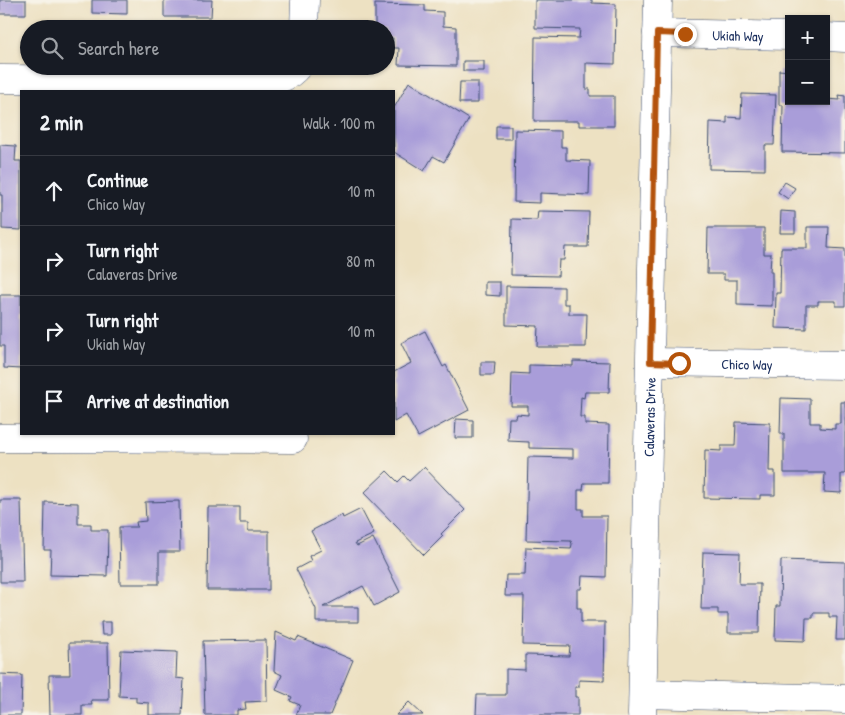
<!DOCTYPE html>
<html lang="en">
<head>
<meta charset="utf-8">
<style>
	:root { --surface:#171b24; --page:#242831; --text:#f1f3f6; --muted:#9ea1a6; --line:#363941 }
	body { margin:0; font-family:"Patrick Hand",sans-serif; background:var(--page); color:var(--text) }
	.controls { position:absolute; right:15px; top:15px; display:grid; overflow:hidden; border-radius:0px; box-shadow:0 1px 4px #0004 }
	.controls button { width:45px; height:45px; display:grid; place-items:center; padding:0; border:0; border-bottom:1px solid var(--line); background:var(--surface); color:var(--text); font:25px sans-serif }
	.stop { position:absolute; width:15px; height:15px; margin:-11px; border:4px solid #b45309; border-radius:50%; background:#fff }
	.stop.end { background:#b45309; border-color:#fff; box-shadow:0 1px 5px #0008 }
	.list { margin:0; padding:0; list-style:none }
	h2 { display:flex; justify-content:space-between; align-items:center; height:65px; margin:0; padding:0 20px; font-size:21px }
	h2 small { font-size:16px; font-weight:400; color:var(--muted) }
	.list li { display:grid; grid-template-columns:32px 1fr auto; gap:15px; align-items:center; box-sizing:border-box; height:70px; padding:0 20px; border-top:1px solid var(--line) }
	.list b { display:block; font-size:19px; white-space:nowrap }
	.list p { margin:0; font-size:16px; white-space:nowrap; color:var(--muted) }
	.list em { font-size:16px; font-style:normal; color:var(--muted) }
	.icon { flex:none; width:28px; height:28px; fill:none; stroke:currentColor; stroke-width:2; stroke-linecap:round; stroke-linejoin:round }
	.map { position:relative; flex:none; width:845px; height:715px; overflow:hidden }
	.search { position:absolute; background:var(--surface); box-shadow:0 1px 4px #0004; left:20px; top:20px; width:375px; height:55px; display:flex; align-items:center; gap:12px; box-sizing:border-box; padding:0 18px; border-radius:28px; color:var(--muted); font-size:19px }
	.panel { position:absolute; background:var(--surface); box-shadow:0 1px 4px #0004; left:20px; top:90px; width:375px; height:345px; border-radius:0px }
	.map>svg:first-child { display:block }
	.building { fill:#a99dd9 }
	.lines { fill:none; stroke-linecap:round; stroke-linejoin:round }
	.minor-casing { stroke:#3a4a6d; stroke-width:29 }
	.minor { stroke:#fff; stroke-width:28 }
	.route { stroke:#b45309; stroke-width:6 }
	.labels { text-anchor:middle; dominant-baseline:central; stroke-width:4; stroke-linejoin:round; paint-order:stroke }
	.street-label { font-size:14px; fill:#1b2f5e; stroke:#f7f3e8 }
</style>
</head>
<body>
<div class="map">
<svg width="845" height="715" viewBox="0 0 845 715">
	<rect width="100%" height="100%" fill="#f7f3e8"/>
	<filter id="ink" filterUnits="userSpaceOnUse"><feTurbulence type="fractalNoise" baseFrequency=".02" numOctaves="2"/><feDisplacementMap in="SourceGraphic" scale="10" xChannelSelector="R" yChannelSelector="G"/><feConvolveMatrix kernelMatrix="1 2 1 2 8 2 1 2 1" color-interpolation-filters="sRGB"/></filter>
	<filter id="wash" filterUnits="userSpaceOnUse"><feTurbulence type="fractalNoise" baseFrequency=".0096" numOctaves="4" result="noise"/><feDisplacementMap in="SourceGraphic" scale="20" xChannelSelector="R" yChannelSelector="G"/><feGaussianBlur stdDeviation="1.12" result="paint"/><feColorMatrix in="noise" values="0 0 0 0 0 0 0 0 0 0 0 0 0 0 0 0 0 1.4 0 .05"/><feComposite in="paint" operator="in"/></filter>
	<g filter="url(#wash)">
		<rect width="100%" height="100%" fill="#ede1c2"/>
		<g id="blocks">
			<path class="building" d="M 0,0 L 26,0 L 26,14 L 0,14 Z
				M 92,0 L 127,0 L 127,14 L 92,13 Z
				M 164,0 L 212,0 L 211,17 L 164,17 Z
				M 535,0 L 592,0 L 592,3 L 616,4 L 615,64 L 586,63 L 586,89 L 590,89 L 590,96 L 614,96 L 614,126 L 579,126 L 579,121 L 534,121 L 535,37 L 579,38 L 580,29 L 535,28 Z
				M 375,4 L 425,5 L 425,11 L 443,12 L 443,26 L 456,27 L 456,66 L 398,65 L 399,48 L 393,48 L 393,38 L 386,38 L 386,29 L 375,29 Z
				M 463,61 L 484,61 L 484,71 L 463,71 Z
				M 779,70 L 789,71 L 789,101 L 826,101 L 826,99 L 840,100 L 839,95 L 845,96 L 845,153 L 782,152 L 783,105 L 779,105 Z
				M 409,82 L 469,119 L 444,162 L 433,156 L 424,171 L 394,152 L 394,108 Z
				M 460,82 L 478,82 L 478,103 L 459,103 Z
				M 742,94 L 776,95 L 774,145 L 765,145 L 765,170 L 709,169 L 710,122 L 727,123 L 727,117 L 741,118 Z
				M 496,126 L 511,126 L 511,139 L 496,139 Z
				M 515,130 L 561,131 L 561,147 L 566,147 L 566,160 L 590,161 L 589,195 L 540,193 L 540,203 L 514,202 Z
				M 0,145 L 16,146 L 15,161 L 21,161 L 21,230 L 2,229 L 2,195 L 0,195 Z
				M 785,182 L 795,188 L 788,199 L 778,192 Z
				M 538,211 L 589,212 L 588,247 L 565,247 L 564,260 L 559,260 L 558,276 L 511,275 L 512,219 L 537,220 Z
				M 781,211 L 795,212 L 795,233 L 780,233 Z
				M 807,227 L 829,227 L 828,248 L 845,249 L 845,306 L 836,306 L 836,301 L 818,301 L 818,305 L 806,305 L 806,329 L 775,328 L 776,293 L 780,293 L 781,248 L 807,248 Z
				M 708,228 L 764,228 L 764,254 L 771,254 L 770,272 L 772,272 L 772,306 L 737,305 L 737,280 L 724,280 L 724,274 L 707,274 Z
				M 485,282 L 500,282 L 500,296 L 485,295 Z
				M 506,286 L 564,287 L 564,304 L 569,304 L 569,314 L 587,314 L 586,347 L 537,347 L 538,326 L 506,325 Z
				M 0,295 L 21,295 L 21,369 L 4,368 L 4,346 L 0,346 Z
				M 425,331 L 443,367 L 446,365 L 469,410 L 418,437 L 406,415 L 394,422 L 394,372 L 411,363 L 401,343 Z
				M 573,361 L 610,362 L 609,392 L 585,392 L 584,398 L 581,397 L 580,417 L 585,417 L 585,424 L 609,425 L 608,483 L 584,483 L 583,490 L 578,490 L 578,509 L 583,509 L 583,516 L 607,516 L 606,577 L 582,576 L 581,589 L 577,589 L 577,608 L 581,608 L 581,622 L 605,622 L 604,681 L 579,680 L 579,687 L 575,687 L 575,697 L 578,697 L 578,715 L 476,715 L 477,695 L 506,695 L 506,669 L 525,670 L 525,655 L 569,656 L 570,646 L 523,645 L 524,596 L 505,596 L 506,575 L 525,575 L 526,547 L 571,549 L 572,544 L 571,541 L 526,540 L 528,457 L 573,458 L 573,449 L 529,448 L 529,442 L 508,441 L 509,418 L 516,418 L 517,414 L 528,415 L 528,406 L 511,406 L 512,373 L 529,374 L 529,365 L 573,366 Z
				M 481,362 L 495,362 L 494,375 L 481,375 Z
				M 781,398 L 810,399 L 810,423 L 820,423 L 820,428 L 835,429 L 835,424 L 841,424 L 841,402 L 845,402 L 845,474 L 841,474 L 841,493 L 824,492 L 825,473 L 784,473 L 784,434 L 780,434 Z
				M 456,419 L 473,420 L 473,438 L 455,438 Z
				M 736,422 L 770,423 L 769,471 L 775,471 L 775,495 L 760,495 L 760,499 L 704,498 L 705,450 L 721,451 L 721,446 L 735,446 Z
				M 424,467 L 465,510 L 441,534 L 443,536 L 424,555 L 364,493 L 387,471 L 398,482 L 404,476 L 409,481 Z
				M 0,500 L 21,500 L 23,582 L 0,582 Z
				M 179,501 L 180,552 L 159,552 L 159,584 L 120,584 L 119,527 L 137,527 L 136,522 L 146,521 L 145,502 Z
				M 45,502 L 78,503 L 78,524 L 91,524 L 91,530 L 108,530 L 107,576 L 50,575 L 51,550 L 44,550 Z
				M 208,507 L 240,507 L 240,523 L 248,523 L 248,531 L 269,531 L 269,590 L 207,590 Z
				M 361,509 L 374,534 L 355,543 L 357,546 L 373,538 L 400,592 L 374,606 L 363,586 L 323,607 L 358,607 L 358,622 L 316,622 L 316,609 L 296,569 L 311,561 L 309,556 L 321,550 L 311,531 L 342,515 L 343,518 Z
				M 703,552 L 740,553 L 739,584 L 760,584 L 759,633 L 728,633 L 728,614 L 718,614 L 718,609 L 701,609 Z
				M 781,560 L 845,562 L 845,640 L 836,640 L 837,617 L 829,617 L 829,613 L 813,613 L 813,618 L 806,618 L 805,641 L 775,640 L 776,606 L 780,606 Z
				M 101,622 L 111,622 L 111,635 L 102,635 Z
				M 276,632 L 296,641 L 298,637 L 353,660 L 330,715 L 296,715 L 300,705 L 290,701 L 292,697 L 276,690 L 282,675 L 274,671 Z
				M 266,640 L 267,701 L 245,702 L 246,709 L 237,710 L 237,715 L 205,715 L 203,641 Z
				M 69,643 L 108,643 L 109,700 L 91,700 L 92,705 L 82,705 L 82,715 L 50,715 L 49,675 L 70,675 Z
				M 121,650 L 177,652 L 176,678 L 184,679 L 182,715 L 149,715 L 149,703 L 136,702 L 136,697 L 119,696 Z
				M 0,674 L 22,675 L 21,715 L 0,715 Z
				M 409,702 L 423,715 L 396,715 Z"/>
		</g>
	</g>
	<g filter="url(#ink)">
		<use href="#blocks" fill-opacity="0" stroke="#3a4a6d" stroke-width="1"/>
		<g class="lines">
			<g class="minor-casing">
				<g id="minor">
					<path d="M 304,29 L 305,0"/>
					<path id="s1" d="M 657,33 L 789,36"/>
					<path d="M 826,37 L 845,38"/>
					<path d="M 0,79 L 263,81 C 278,80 288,78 298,66"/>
					<path id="s2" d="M 651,362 L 845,365"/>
					<path d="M 0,438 L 293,439"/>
					<path d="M 643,694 L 845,699"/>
					<path id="s3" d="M 642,715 L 658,0"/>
				</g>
			</g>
			<use href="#minor" class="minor"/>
		</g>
	</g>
	<g class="lines" filter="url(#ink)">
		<path class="route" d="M 679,363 L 650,362 L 657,33 L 685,34"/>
	</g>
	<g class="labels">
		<g class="street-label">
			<text stroke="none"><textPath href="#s1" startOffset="81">Ukiah Way</textPath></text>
			<text stroke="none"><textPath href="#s2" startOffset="96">Chico Way</textPath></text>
			<text stroke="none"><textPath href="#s3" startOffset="298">Calaveras Drive</textPath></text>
		</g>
	</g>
</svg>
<div class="controls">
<button>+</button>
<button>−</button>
</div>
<div class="stop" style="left:679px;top:363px"></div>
<div class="stop end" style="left:685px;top:34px"></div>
<div class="search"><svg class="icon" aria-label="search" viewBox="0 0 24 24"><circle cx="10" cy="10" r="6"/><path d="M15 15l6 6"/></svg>Search here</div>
<section class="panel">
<h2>2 min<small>Walk · 100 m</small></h2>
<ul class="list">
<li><svg class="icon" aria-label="ahead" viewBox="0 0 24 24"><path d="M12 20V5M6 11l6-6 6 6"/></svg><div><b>Continue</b><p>Chico Way</p></div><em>10 m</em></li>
<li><svg class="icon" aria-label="right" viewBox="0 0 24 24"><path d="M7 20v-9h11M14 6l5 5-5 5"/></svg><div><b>Turn right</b><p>Calaveras Drive</p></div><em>80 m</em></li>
<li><svg class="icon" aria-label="right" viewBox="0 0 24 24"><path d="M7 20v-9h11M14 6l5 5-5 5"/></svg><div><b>Turn right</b><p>Ukiah Way</p></div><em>10 m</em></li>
<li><svg class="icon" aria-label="arrive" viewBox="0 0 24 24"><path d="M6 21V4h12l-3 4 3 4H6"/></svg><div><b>Arrive at destination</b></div></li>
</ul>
</section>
</div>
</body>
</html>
